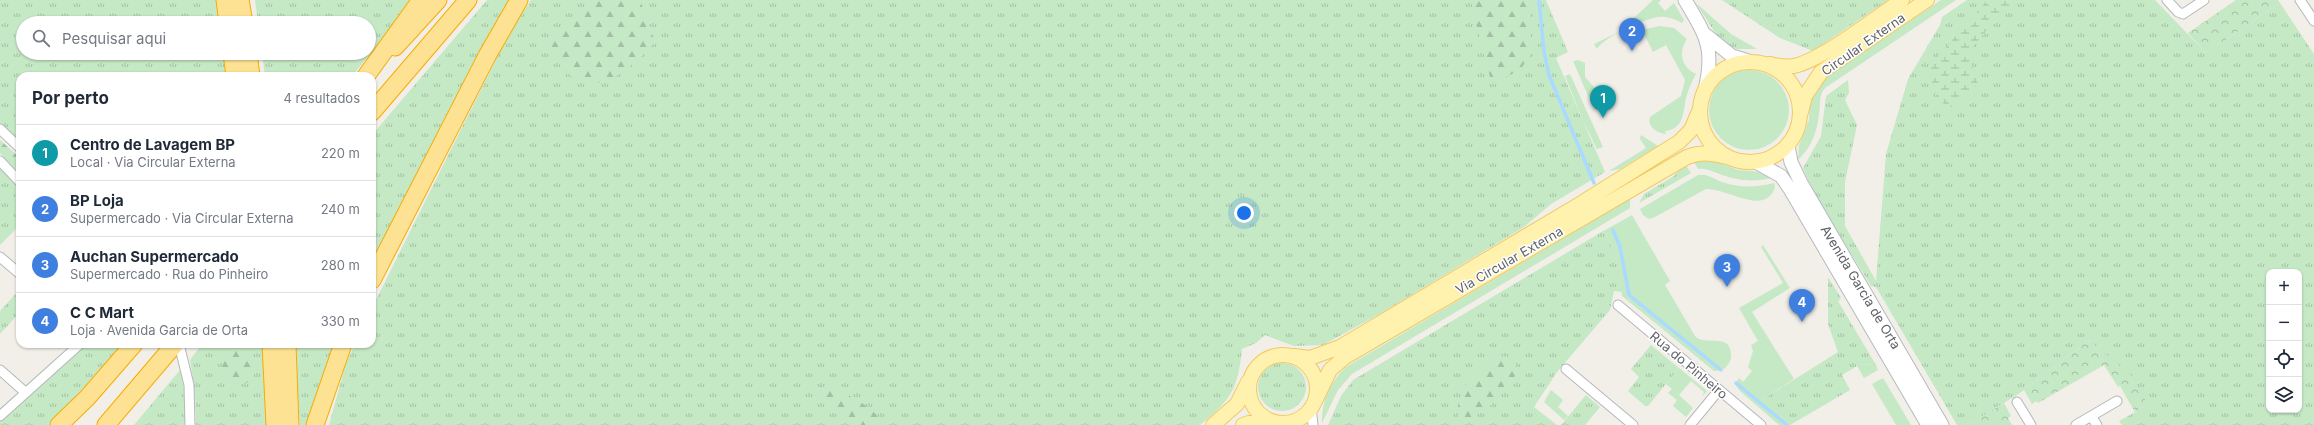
<!DOCTYPE html>
<html lang="pt">
<head>
<meta charset="utf-8">
<style>
	:root { --surface:#fff; --page:#f6f6f7; --text:#1f2937; --muted:#747a83; --line:#e0e1e3; --accent:#ea4335 }
	body { margin:0; font-family:Inter,sans-serif; background:var(--page); color:var(--text) }
	.controls { position:absolute; right:12px; bottom:12px; display:grid; overflow:hidden; border-radius:8px; box-shadow:0 1px 3px #0004 }
	.controls button { width:36px; height:36px; display:grid; place-items:center; padding:0; border:0; border-bottom:1px solid var(--line); background:var(--surface); color:var(--text); font:20px sans-serif }
	.you { position:absolute; left:1244px; top:213px; width:14px; height:14px; margin:-10px; border:3px solid #fff; border-radius:50%; background:#1a73e8; box-shadow:0 0 0 6px #1a73e833 }
	.badge { display:grid; place-items:center; width:26px; height:26px; border-radius:50%; background:var(--accent); color:#fff; font-size:13px; font-weight:700 }
	.pin { position:absolute; translate:-50% -33px; filter:drop-shadow(0 1px 2px #0008) }
	.pin::after { content:''; position:absolute; top:21px; width:14px; height:12px; background:inherit; clip-path:polygon(0 0,100% 0,50% 100%) }
	.list { margin:0; padding:0; list-style:none }
	h2 { display:flex; justify-content:space-between; align-items:center; height:52px; margin:0; padding:0 16px; font-size:17px }
	h2 small { font-size:13px; font-weight:400; color:var(--muted) }
	.list li { display:grid; grid-template-columns:26px 1fr auto; gap:12px; align-items:center; box-sizing:border-box; height:56px; padding:0 16px; border-top:1px solid var(--line) }
	.list b { display:block; font-size:15px; white-space:nowrap }
	.list p { margin:0; font-size:13px; white-space:nowrap; color:var(--muted) }
	.list em { font-size:13px; font-style:normal; color:var(--muted) }
	.icon { flex:none; width:22px; height:22px; fill:none; stroke:currentColor; stroke-width:2; stroke-linecap:round; stroke-linejoin:round }
	.map { position:relative; flex:none; width:2314px; height:425px; overflow:hidden }
	.search { position:absolute; background:var(--surface); box-shadow:0 1px 3px #0004; left:16px; top:16px; width:360px; height:44px; display:flex; align-items:center; gap:10px; box-sizing:border-box; padding:0 14px; border-radius:22px; color:var(--muted); font-size:15px }
	.panel { position:absolute; background:var(--surface); box-shadow:0 1px 3px #0004; left:16px; top:72px; width:360px; height:276px; border-radius:12px }
	.map>svg:first-child { display:block }
	.grass { fill:url(#grass-tufts); fill-rule:evenodd }
	.forest { fill:url(#forest-firs) }
	.wetland { fill:url(#wetland-marsh) }
	.park { fill:url(#park-crowns) }
	.garden { fill:#c5e8c5 }
	.lines { fill:none; stroke-linecap:round; stroke-linejoin:round }
	.stream { stroke:#aadaff; stroke-width:3.5 }
	.minor-casing { stroke:#b5b8bc; stroke-width:11 }
	.secondary-casing { stroke:#b6babf; stroke-width:15 }
	.primary-casing { stroke:#f2c960; stroke-width:16 }
	.motorway-casing { stroke:#f9ab00; stroke-width:19 }
	.minor { stroke:#fff; stroke-width:9 }
	.secondary { stroke:#fff; stroke-width:13 }
	.primary { stroke:#fff2af; stroke-width:14 }
	.motorway { stroke:#fde293; stroke-width:17 }
	.labels { text-anchor:middle; dominant-baseline:central; stroke-width:3; stroke-linejoin:round; paint-order:stroke }
	.street-label { font-size:13px; fill:#5f6368; stroke:#fff }
</style>
</head>
<body>
<div class="map">
<svg width="2314" height="425" viewBox="0 0 2314 425">
	<defs>
		<pattern id="grass-tufts" width="24" height="20" patternUnits="userSpaceOnUse"><rect width="24" height="20" fill="#c5e8c5"/><path d="M3 7l-1-3M5 7V3M7 7l1-3M15 17l-1-3M17 17v-4M19 17l1-3" fill="none" stroke="#a3c0a4"/></pattern>
		<pattern id="forest-firs" width="22" height="20" patternUnits="userSpaceOnUse"><rect width="22" height="20" fill="#c5e8c5"/><path d="M5 1l3.5 6h-7zM16 11l3.5 6h-7z" fill="#a3c0a4"/></pattern>
		<pattern id="wetland-marsh" width="20" height="14" patternUnits="userSpaceOnUse"><rect width="20" height="14" fill="#c5e8c5"/><path d="M1 5h8M5 5V1M11 12h8M15 12V8" fill="none" stroke="#a3c0a4"/></pattern>
		<pattern id="park-crowns" width="20" height="18" patternUnits="userSpaceOnUse"><rect width="20" height="18" fill="#c5e8c5"/><path d="M2 6a3 3 0 1 1 6 0M12 15a3 3 0 1 1 6 0" fill="none" stroke="#a3c0a4"/></pattern>
	</defs>
	<rect width="100%" height="100%" fill="#f1efe8"/>
	<path class="grass" d="M 0,0 L 225,0 L 228,23 L 23,23 L 23,53 L 232,53 L 235,76 L 20,76 L 20,148 L 0,129 Z
		M 255,0 L 415,0 L 352,76 L 265,76 L 262,53 L 369,53 L 369,23 L 258,23 Z
		M 487,0 L 511,0 L 372,271 L 372,135 Z
		M 531,0 L 1546,0 L 1568,52 L 1556,58 L 1605,172 L 1551,204 L 1524,227 L 1383,312 L 1323,345 L 1294,346 L 1265,335 L 1256,343 L 1242,349 C 1238,389 1231,400 1200,425 L 329,425 L 346,363 L 355,344 L 372,344 L 372,308 L 509,33 Z
		M 1722,0 L 1888,0 L 1813,51 L 1780,38 Z
		M 1967,0 L 2155,0 L 2206,53 L 2280,3 L 2314,54 L 2314,425 L 2122,425 L 2119,421 L 2148,405 L 2089,340 L 2020,393 L 1968,425 L 1957,425 L 1876,287 L 1871,286 L 1814,193 L 1803,168 L 1821,136 L 1826,96 L 1848,80 L 1849,93 L 1845,100 L 1857,125 L 1845,182 L 1845,226 L 1876,281 L 1886,154 L 1908,79 L 1940,25 L 1942,17 ZM 2269,272 L 2299,272 L 2299,410 L 2269,410 Z
		M 1696,3 L 1731,34 L 1757,49 L 1737,49 L 1721,42 Z
		M 1685,164 L 1691,173 L 1639,203 L 1644,194 L 1674,176 Z
		M 0,165 L 20,189 L 20,225 L 0,245 Z
		M 1605,230 L 1620,270 L 1623,292 L 1614,291 L 1610,310 L 1557,372 L 1534,407 L 1557,425 L 1328,425 L 1341,396 L 1353,380 Z
		M 1828,277 L 1841,298 L 1838,301 L 1876,365 L 1856,364 L 1857,366 L 1842,375 L 1850,390 L 1790,425 L 1760,401 L 1838,352 L 1828,324 Z
		M 20,289 L 20,312 L 0,334 L 0,311 Z
		M 86,344 L 122,344 L 50,425 L 0,425 L 0,421 L 6,415 Z
		M 202,344 L 266,344 L 271,425 L 196,425 L 195,394 L 190,360 Z
		M 293,344 L 339,344 L 310,425 L 300,425 Z
		M 1651,345 L 1679,368 L 1648,406 L 1645,406 L 1628,391 L 1639,377 L 1631,369 Z
		M1258 387a24 24 0 1 1 48 0a24 24 0 1 1-48 0Z
		M 180,370 L 186,399 L 185,425 L 134,425 Z
		M 1586,395 L 1600,407 L 1585,425 L 1561,425 Z"/>
	<path class="forest" d="M 599,0 L 640,0 L 655,42 C 634,65 603,98 570,75 C 562,70 555,57 549,49 L 563,29 Z
		M 1473,0 L 1531,0 L 1531,54 L 1520,70 L 1492,84 L 1472,9 Z
		M 0,140 L 20,158 L 20,174 L 0,153 Z
		M 221,344 L 246,344 L 254,375 L 247,383 L 231,381 L 222,366 Z
		M 1500,356 L 1508,357 L 1515,363 L 1515,376 L 1490,406 L 1479,410 L 1469,423 L 1461,422 C 1457,417 1458,413 1458,407 C 1460,382 1481,369 1500,356 Z
		M 820,386 C 840,389 868,403 881,420 L 875,425 L 861,425 L 821,398 Z"/>
	<path class="wetland" d="M 1987,0 L 2016,0 L 1990,26 L 1967,54 L 1978,84 L 1961,101 L 1947,108 L 1936,94 L 1928,69 C 1946,45 1968,24 1987,0 Z"/>
	<path class="park" d="M 2236,0 L 2278,0 L 2280,3 L 2206,53 L 2188,33 Z
		M 2089,340 L 2132,376 L 2148,405 L 2135,412 L 2120,386 L 2118,387 L 2104,365 L 2038,403 L 2036,401 L 2032,404 L 2024,390 Z
		M 2004,403 L 2011,416 L 2008,418 L 2012,425 L 1968,425 Z"/>
	<path class="garden" d="M 1653,0 L 1661,0 L 1658,3 L 1665,11 L 1674,3 L 1684,20 L 1682,23 C 1675,19 1666,16 1658,17 C 1644,19 1604,37 1597,49 L 1594,44 L 1619,32 Z
		M 1941,0 L 1956,0 L 1825,88 C 1818,96 1821,104 1819,115 C 1817,132 1811,148 1798,160 L 1799,146 L 1809,120 L 1810,97 L 1824,79 Z
		M 1660,26 L 1674,28 L 1687,39 C 1678,52 1681,67 1696,74 C 1692,81 1688,90 1686,98 C 1683,113 1684,129 1665,131 L 1666,134 C 1657,133 1647,127 1650,117 L 1681,96 L 1685,80 L 1666,45 L 1653,52 L 1642,30 Z
		M 1578,60 L 1585,63 L 1585,77 L 1599,93 L 1589,98 L 1573,61 Z
		M1709 110a40 40 0 1 1 80 0a40 40 0 1 1-80 0Z
		M 1570,74 L 1603,147 L 1597,149 L 1584,123 L 1565,76 Z
		M 1641,135 L 1658,146 L 1620,169 L 1609,171 L 1646,148 L 1640,139 Z
		M 1710,159 L 1738,170 L 1764,172 L 1771,178 C 1752,183 1735,180 1717,173 C 1710,171 1706,168 1698,169 L 1693,160 Z
		M 1698,175 C 1708,173 1715,180 1725,183 C 1741,188 1758,187 1774,183 L 1775,187 C 1766,217 1727,188 1706,189 L 1653,218 L 1649,219 L 1643,215 L 1640,209 Z
		M 1630,199 L 1630,208 L 1352,374 L 1338,390 L 1322,423 C 1322,400 1329,384 1346,367 Z
		M 1632,215 L 1670,281 L 1665,285 L 1695,336 C 1704,347 1729,332 1731,353 C 1732,358 1730,363 1726,367 C 1723,370 1719,371 1714,371 L 1622,296 L 1620,270 L 1605,230 Z
		M 1763,245 L 1790,288 L 1752,312 L 1794,379 L 1760,401 L 1790,425 L 1779,425 L 1740,391 L 1735,384 L 1739,378 L 1743,382 L 1752,371 L 1748,367 L 1753,351 L 1751,345 L 1758,341 L 1739,308 L 1783,283 L 1761,247 Z
		M 1856,364 L 1876,365 L 1878,370 L 1864,378 Z
		M 1679,368 L 1707,391 L 1702,397 L 1704,392 L 1691,381 L 1679,395 L 1693,408 L 1686,417 L 1673,406 L 1677,400 L 1668,393 L 1672,389 L 1666,384 Z
		M 1883,378 L 1911,425 L 1896,425 L 1872,384 Z
		M 1551,390 L 1563,400 L 1558,407 L 1568,416 L 1564,420 L 1544,402 Z"/>
	<g class="lines">
		<path class="stream" d="M 1539,0 L 1544,52 L 1549,75 L 1594,183
			M 1613,230 L 1620,247 L 1629,295 L 1721,370
			M 1736,383 L 1787,425"/>
		<g class="minor-casing">
			<path id="minor" d="M 2167,0 L 2178,12 L 2183,14 L 2204,0
				M 2300,0 L 2314,21
				M 0,129 L 20,148
				M 0,161 L 20,182
				M 0,257 L 20,274
				M 1618,305 L 1761,425
				M 179,344 L 189,385 L 190,425
				M 1566,369 L 1633,425
				M 0,370 L 25,392
				M 2017,402 L 2031,425
				M 1311,407 L 1313,425
				M 0,416 L 80,344
				M 2091,416 L 2097,425
				M 1280,423 L 1286,425
				M 1690,425 L 1719,390
				M 2076,425 L 2117,401"/>
		</g>
		<g class="secondary-casing">
			<path id="secondary" d="M 1685,0 C 1706,36 1715,47 1705,90
				M 1706,35 L 1732,56 L 1748,61
				M 1788,146 L 1791,162 L 1801,183 L 1942,425
				M 1756,162 L 1781,176 L 1790,189 L 1928,425"/>
		</g>
		<g class="primary-casing">
			<path id="primary" d="M1700 112a50 50 0 1 1 100 0a50 50 0 1 1-100 0Z
				M 1770,64 C 1778,66 1786,67 1794,66 C 1822,60 1877,17 1902,0
				M 1801,112 L 1805,96 L 1821,72 L 1927,0
				M1249 389a34 34 0 1 1 68 0a34 34 0 1 1-68 0Z
				M 1294,356 L 1310,358 L 1340,347 L 1580,204 L 1679,142 L 1691,130 L 1700,109
				M 1314,403 L 1330,370 L 1345,357 L 1687,157 C 1702,151 1713,154 1728,157
				M 1213,425 L 1237,404 L 1248,382
				M 1243,425 L 1249,423 L 1272,422"/>
		</g>
		<g class="motorway-casing">
			<path id="motorway" d="M 225,0 L 228,23
				M 240,0 L 244,23
				M 395,47 L 438,0
				M 232,53 L 235,76
				M 248,53 L 251,76
				M 366,76 L 421,0
				M 372,112 L 468,0
				M 372,280 L 487,56 L 519,0
				M 271,344 L 275,425
				M 287,344 L 290,425
				M 59,425 L 87,398 L 134,344
				M 106,425 L 175,344
				M 315,425 L 343,344"/>
		</g>
		<use href="#minor" class="minor"/>
		<use href="#secondary" class="secondary"/>
		<use href="#primary" class="primary"/>
		<use href="#motorway" class="motorway"/>
	</g>
	<g class="labels">
		<g class="street-label">
			<text transform="translate(1863 44) rotate(-35)">Circular Externa</text>
			<text transform="translate(1509 260) rotate(-30)">Via Circular Externa</text>
			<text transform="translate(1861 287) rotate(59)">Avenida Garcia de Orta</text>
			<text transform="translate(1689 365) rotate(40)">Rua do Pinheiro</text>
		</g>
	</g>
</svg>
<div class="controls">
<button>+</button>
<button>−</button>
<button><svg class="icon" aria-label="locate" viewBox="0 0 24 24"><circle cx="12" cy="12" r="6"/><path d="M12 2v4M12 18v4M2 12h4M18 12h4"/></svg></button>
<button><svg class="icon" aria-label="layers" viewBox="0 0 24 24"><path d="M12 4l9 5-9 5-9-5zM3 14l9 5 9-5"/></svg></button>
</div>
<div class="you"></div>
<div class="pin badge" style="left:1603px;top:118px;background:#0f9aa8">1</div>
<div class="pin badge" style="left:1632px;top:51px;background:#3f7fe0">2</div>
<div class="pin badge" style="left:1727px;top:287px;background:#3f7fe0">3</div>
<div class="pin badge" style="left:1802px;top:322px;background:#3f7fe0">4</div>
<div class="search"><svg class="icon" aria-label="search" viewBox="0 0 24 24"><circle cx="10" cy="10" r="6"/><path d="M15 15l6 6"/></svg>Pesquisar aqui</div>
<section class="panel">
<h2>Por perto<small>4 resultados</small></h2>
<ul class="list">
<li><span class="badge" style="background:#0f9aa8">1</span><div><b>Centro de Lavagem BP</b><p>Local · Via Circular Externa</p></div><em>220 m</em></li>
<li><span class="badge" style="background:#3f7fe0">2</span><div><b>BP Loja</b><p>Supermercado · Via Circular Externa</p></div><em>240 m</em></li>
<li><span class="badge" style="background:#3f7fe0">3</span><div><b>Auchan Supermercado</b><p>Supermercado · Rua do Pinheiro</p></div><em>280 m</em></li>
<li><span class="badge" style="background:#3f7fe0">4</span><div><b>C C Mart</b><p>Loja · Avenida Garcia de Orta</p></div><em>330 m</em></li>
</ul>
</section>
</div>
</body>
</html>
